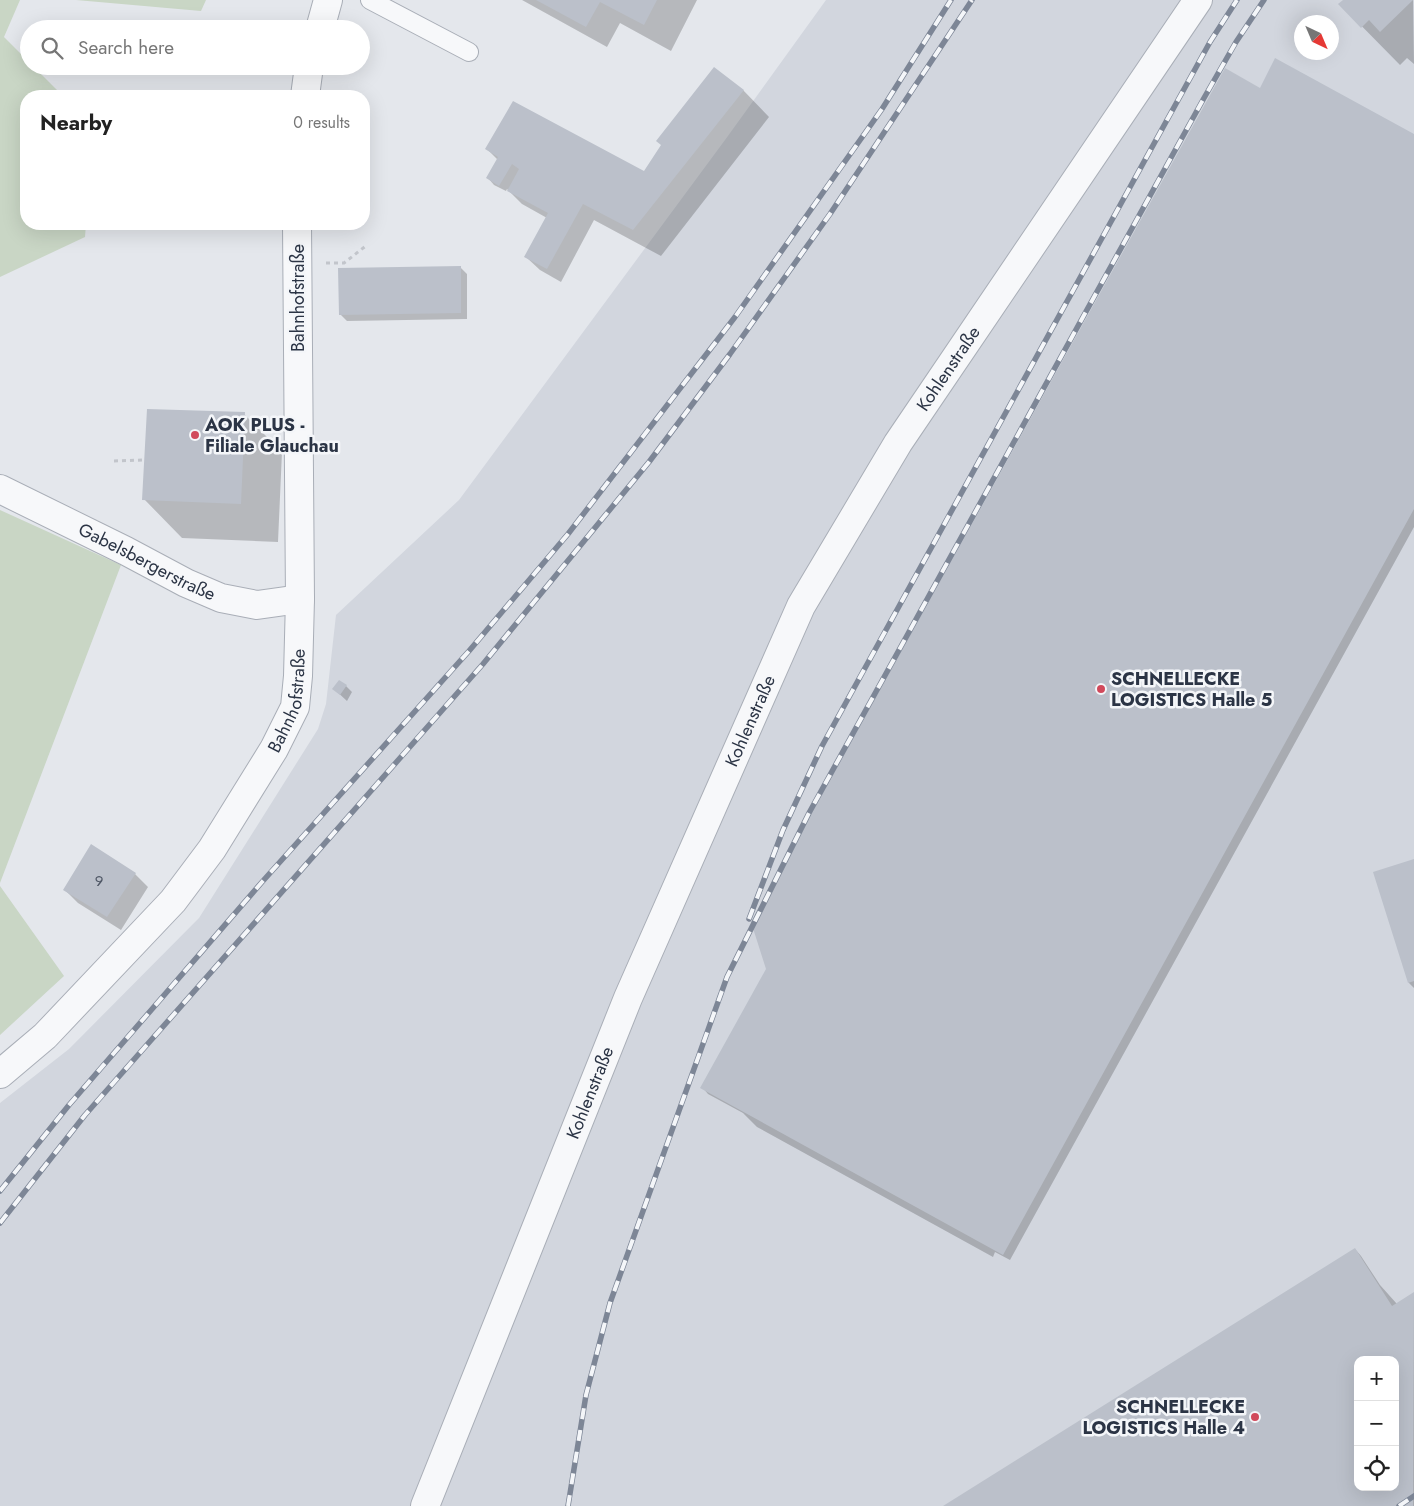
<!DOCTYPE html>
<html lang="en">
<head>
<meta charset="utf-8">
<style>
	:root { --surface:#fff; --page:#f6f6f6; --text:#222; --muted:#767676; --line:#e0e0e0 }
	body { margin:0; font-family:Jost,sans-serif; background:var(--page); color:var(--text) }
	.controls { position:absolute; right:15px; bottom:15px; display:grid; overflow:hidden; border-radius:10px; box-shadow:0 5px 20px #0002 }
	.controls button { width:45px; height:45px; display:grid; place-items:center; padding:0; border:0; border-bottom:1px solid var(--line); background:var(--surface); color:var(--text); font:25px sans-serif }
	.compass { position:absolute; left:1294px; top:15px; width:45px; height:45px; border-radius:50%; background:var(--surface); box-shadow:0 5px 20px #0002; rotate:136deg }
	.list { margin:0; padding:0; list-style:none }
	h2 { display:flex; justify-content:space-between; align-items:center; height:65px; margin:0; padding:0 20px; font-size:21px }
	h2 small { font-size:16px; font-weight:400; color:var(--muted) }
	.icon { flex:none; width:28px; height:28px; fill:none; stroke:currentColor; stroke-width:2; stroke-linecap:round; stroke-linejoin:round }
	.map { position:relative; flex:none; width:1414px; height:1506px; overflow:hidden }
	.search { position:absolute; background:var(--surface); box-shadow:0 5px 20px #0002; left:20px; top:20px; width:350px; height:55px; display:flex; align-items:center; gap:12px; box-sizing:border-box; padding:0 18px; border-radius:28px; color:var(--muted); font-size:19px }
	.panel { position:absolute; background:var(--surface); box-shadow:0 5px 20px #0002; left:20px; top:90px; width:350px; height:140px; border-radius:20px }
	.map>svg:first-child { display:block }
	.built { fill:#d2d6de; fill-rule:evenodd }
	.green { fill:#c9d6c5 }
	.shadow { fill:#0003; fill-rule:evenodd }
	.building { fill:#bbc0ca; fill-rule:evenodd }
	.lines { fill:none; stroke-linecap:round; stroke-linejoin:round }
	.lane-casing { stroke:#a9aeb7; stroke-width:20 }
	.street-casing { stroke:#a9aeb7; stroke-width:30 }
	.path { stroke:#c2c5cb; stroke-width:3; stroke-dasharray:4 4; stroke-linecap:butt }
	.lane { stroke:#f7f8fa; stroke-width:18 }
	.street { stroke:#f7f8fa; stroke-width:28 }
	.rail-casing { stroke:#7d8696; stroke-width:5.5 }
	.rail { stroke:#f4f6f9; stroke-width:4; stroke-dasharray:11; stroke-linecap:butt }
	.poi-dot { fill:#d1495b; stroke:#f4f6f9; stroke-width:2 }
	.labels { text-anchor:middle; dominant-baseline:central; stroke-width:5; stroke-linejoin:round; paint-order:stroke }
	.number-label { font-size:15px; fill:#4f5766 }
	.street-label { font-size:18px; fill:#2b3445; stroke:#f4f6f9 }
	.poi-label { font-size:18px; font-weight:bold; fill:#2b3445; stroke:#f4f6f9; text-anchor:start }
</style>
</head>
<body>
<div class="map">
<svg width="1414" height="1506" viewBox="0 0 1414 1506">
	<rect width="100%" height="100%" fill="#e4e7ec"/>
	<path class="built" d="M 826,0 L 1414,0 L 1414,1506 L 0,1506 L 0,1103 L 69,1049 L 199,918 L 318,729 L 326,704 L 336,615 L 459,500 L 725,140 ZM 1302,22 L 1332,22 L 1332,52 L 1302,52 ZM 1358,1360 L 1395,1360 L 1395,1487 L 1358,1487 Z"/>
	<path class="green" d="M 0,0 L 20,0 L 4,37 L 29,62 L 29,66 L 33,66 L 63,96 L 26,96 L 26,224 L 86,224 L 85,237 L 0,277 Z
		M 76,0 L 206,0 L 201,11 Z
		M 0,510 L 121,565 L 0,883 Z
		M 0,886 L 64,976 L 0,1035 Z"/>
	<path class="shadow" d="M 522,0 L 697,0 L 671,51 L 620,23 L 607,47 Z
		M 1344,0 L 1413,0 L 1414,64 L 1407,58 L 1400,65 L 1340,4 Z
		M 1260,89 L 1414,136 L 1414,527 L 1010,1260 L 995,1252 L 993,1257 L 757,1127 L 743,1113 L 708,1094 L 702,1087 Z
		M 743,90 L 769,117 L 661,256 L 594,220 L 561,282 L 540,270 L 526,257 L 547,218 L 522,204 L 507,189 L 506,191 L 494,185 L 488,178 L 498,160 L 487,149 L 644,172 Z
		M 460,267 L 467,274 L 467,319 L 347,321 L 340,314 Z
		M 244,414 L 282,452 L 278,542 L 182,538 L 144,499 Z
		M 346,686 L 352,692 L 347,701 L 334,689 Z
		M 1414,860 L 1414,988 L 1409,983 Z
		M 135,874 L 148,887 L 121,930 L 78,903 L 64,889 Z
		M 1355,1249 L 1361,1256 L 1380,1285 L 1397,1304 L 1414,1294 L 1414,1506 L 945,1506 ZM 1358,1360 L 1395,1360 L 1395,1487 L 1358,1487 Z"/>
	<path class="building" d="M 536,0 L 657,0 L 644,25 L 600,2 L 586,27 Z
		M 1343,0 L 1413,0 L 1380,32 L 1369,20 L 1361,28 L 1338,4 Z
		M 1275,58 L 1414,134 L 1414,509 L 1003,1255 L 700,1088 L 766,969 L 751,922 L 1225,68 L 1260,88 Z
		M 714,67 L 744,90 L 633,230 L 583,204 L 547,269 L 524,257 L 548,213 L 507,191 L 519,169 L 512,164 L 499,186 L 486,178 L 498,157 L 485,149 L 513,101 L 644,171 L 661,145 L 656,141 Z
		M 461,266 L 461,313 L 339,315 L 338,268 Z
		M 147,409 L 245,412 L 241,504 L 142,500 Z
		M 339,680 L 347,685 L 340,695 L 332,689 Z
		M 91,844 L 136,873 L 107,917 L 63,890 Z
		M 1414,859 L 1414,981 L 1408,983 L 1373,872 Z
		M 1355,1248 L 1392,1306 L 1414,1292 L 1413,1506 L 943,1506 ZM 1358,1360 L 1395,1360 L 1395,1487 L 1358,1487 Z"/>
	<g class="lines">
		<g class="lane-casing">
			<path id="lane" d="M 370,0 L 469,52"/>
		</g>
		<g class="street-casing">
			<g id="street">
				<path d="M 320,29 L 328,0"/>
				<path d="M 305,96 L 309,66"/>
				<path id="s1" d="M 0,489 L 126,551 L 186,583 L 221,598 L 257,605 L 300,599"/>
				<path id="s2" d="M 0,1074 L 45,1036 L 173,901 L 212,849 L 274,749 L 295,707 L 298,676 L 300,599 L 297,224"/>
				<path id="s3" d="M 425,1506 L 628,998 L 801,606 L 898,443 L 1198,0"/>
			</g>
		</g>
		<path class="path" d="M 326,263 L 344,263 L 367,245
			M 114,461 L 144,460"/>
		<use href="#lane" class="lane"/>
		<use href="#street" class="street"/>
		<g class="rail-casing">
			<path id="rail" d="M 749,919 L 783,830 L 822,746 L 1210,42 L 1237,0
				M 0,1191 L 69,1105 L 262,882 L 469,651 L 568,534 L 735,317 L 882,109 L 951,0
				M 0,1223 L 85,1115 L 483,664 L 649,462 L 730,354 L 830,214 L 972,0
				M 568,1506 L 586,1395 L 610,1303 L 727,977 L 809,813 L 1204,98 L 1236,42 L 1264,0
				M 1399,1506 L 1414,1496"/>
		</g>
		<use href="#rail" class="rail"/>
	</g>
	<g class="poi-dot">
		<circle cx="195" cy="435" r="5"/>
		<circle cx="1101" cy="689" r="5"/>
		<circle cx="1255" cy="1417" r="5"/>
	</g>
	<g class="labels">
		<g class="number-label">
			<text x="99" y="881">9</text>
		</g>
		<g class="street-label">
			<text transform="translate(298 298) rotate(-90)">Bahnhofstraße</text>
			<text stroke="none"><textPath href="#s3" startOffset="1255">Kohlenstraße</textPath></text>
			<text stroke="none"><textPath href="#s1" startOffset="164">Gabelsbergerstraße</textPath></text>
			<text stroke="none"><textPath href="#s2" startOffset="479">Bahnhofstraße</textPath></text>
			<text stroke="none"><textPath href="#s3" startOffset="850">Kohlenstraße</textPath></text>
			<text stroke="none"><textPath href="#s3" startOffset="445">Kohlenstraße</textPath></text>
		</g>
		<g class="poi-label">
			<text x="205" y="425">AOK PLUS -<tspan x="205" dy="21">Filiale Glauchau</tspan></text>
			<text x="1111" y="679">SCHNELLECKE<tspan x="1111" dy="21">LOGISTICS Halle 5</tspan></text>
			<text x="1245" y="1407" text-anchor="end">SCHNELLECKE<tspan x="1245" dy="21">LOGISTICS Halle 4</tspan></text>
		</g>
	</g>
</svg>
<div class="controls">
<button>+</button>
<button>−</button>
<button><svg class="icon" aria-label="locate" viewBox="0 0 24 24"><circle cx="12" cy="12" r="6"/><path d="M12 2v4M12 18v4M2 12h4M18 12h4"/></svg></button>
</div>
<svg class="compass" viewBox="-18 -18 36 36"><path d="M0-13l5 13h-10z" fill="#e53935"/><path d="M0 13l5-13h-10z" fill="#767676"/></svg>
<div class="search"><svg class="icon" aria-label="search" viewBox="0 0 24 24"><circle cx="10" cy="10" r="6"/><path d="M15 15l6 6"/></svg>Search here</div>
<section class="panel">
<h2>Nearby<small>0 results</small></h2>
<ul class="list">
</ul>
</section>
</div>
</body>
</html>
